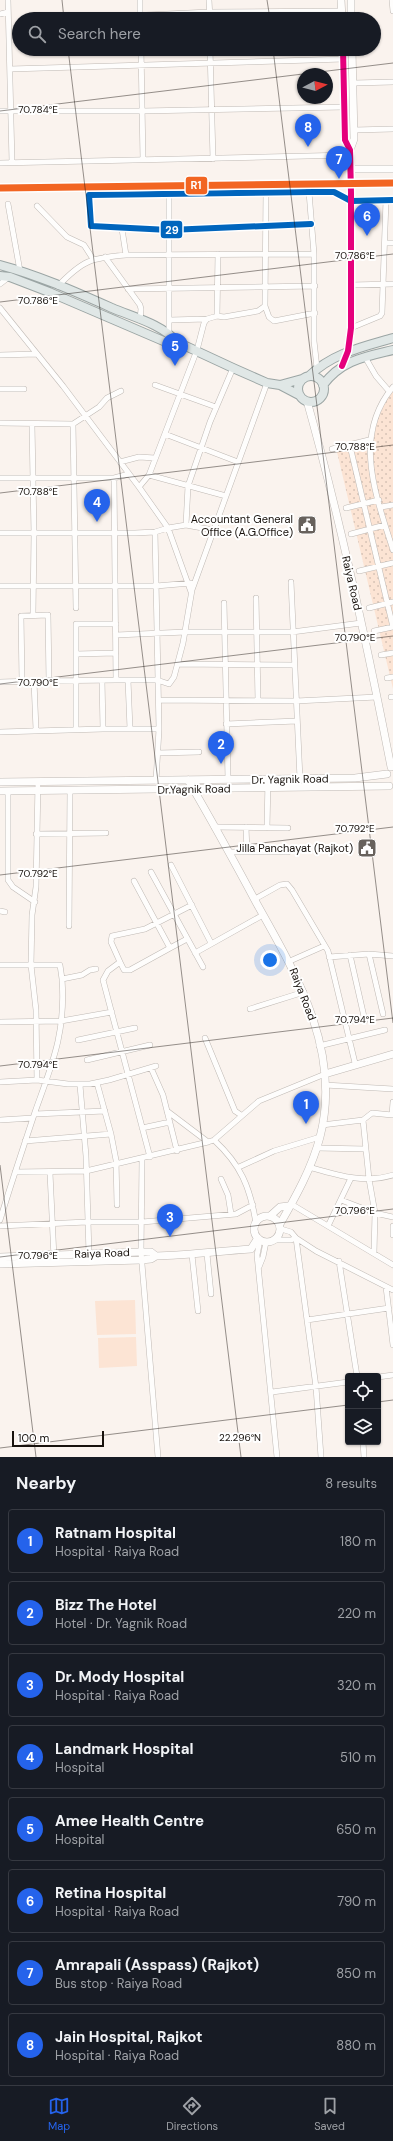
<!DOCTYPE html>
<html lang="en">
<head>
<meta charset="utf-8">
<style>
	:root { --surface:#171b24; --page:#242831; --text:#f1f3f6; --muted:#9ea1a6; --line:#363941; --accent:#2563eb }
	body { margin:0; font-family:"DM Sans",sans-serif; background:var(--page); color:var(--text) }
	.controls { position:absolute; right:12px; bottom:12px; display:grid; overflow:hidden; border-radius:4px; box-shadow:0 1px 3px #0004 }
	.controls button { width:36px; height:36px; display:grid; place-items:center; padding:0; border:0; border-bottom:1px solid var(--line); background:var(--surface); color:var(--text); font:20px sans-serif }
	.compass { position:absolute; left:297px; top:68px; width:36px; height:36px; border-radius:50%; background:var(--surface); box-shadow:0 1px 3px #0004; rotate:83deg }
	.scale { position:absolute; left:12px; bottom:10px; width:92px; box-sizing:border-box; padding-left:4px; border:2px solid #18120d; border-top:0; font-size:11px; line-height:14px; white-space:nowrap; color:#18120d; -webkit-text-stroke:3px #fff; paint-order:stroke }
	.you { position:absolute; left:270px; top:960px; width:14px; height:14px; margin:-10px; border:3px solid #fff; border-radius:50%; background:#1a73e8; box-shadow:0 0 0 6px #1a73e833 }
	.badge { display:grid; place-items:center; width:26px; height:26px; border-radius:50%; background:var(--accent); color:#fff; font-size:13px; font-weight:700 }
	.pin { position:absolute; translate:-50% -33px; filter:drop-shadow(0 1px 2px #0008) }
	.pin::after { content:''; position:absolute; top:21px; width:14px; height:12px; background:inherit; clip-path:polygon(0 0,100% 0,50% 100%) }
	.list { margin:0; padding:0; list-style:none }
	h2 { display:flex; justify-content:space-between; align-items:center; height:52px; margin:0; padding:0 16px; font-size:17px }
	h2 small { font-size:13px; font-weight:400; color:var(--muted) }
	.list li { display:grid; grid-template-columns:26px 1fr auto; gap:12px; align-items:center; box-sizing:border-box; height:64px; margin:0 8px 8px; padding:0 8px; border:1px solid var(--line); border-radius:4px }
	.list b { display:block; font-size:15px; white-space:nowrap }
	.list p { margin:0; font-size:13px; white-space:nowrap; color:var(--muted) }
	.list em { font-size:13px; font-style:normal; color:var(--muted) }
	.icon { flex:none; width:22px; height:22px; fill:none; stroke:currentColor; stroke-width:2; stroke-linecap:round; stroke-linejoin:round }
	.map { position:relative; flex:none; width:393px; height:1457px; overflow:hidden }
	.search { position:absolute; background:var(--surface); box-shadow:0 1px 3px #0004; left:12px; right:12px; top:12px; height:44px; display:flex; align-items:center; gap:10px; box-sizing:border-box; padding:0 14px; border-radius:22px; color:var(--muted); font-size:15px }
	.sheet { height:628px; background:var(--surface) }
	nav { display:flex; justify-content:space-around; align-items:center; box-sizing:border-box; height:56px; border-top:1px solid var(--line); background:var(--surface); font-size:11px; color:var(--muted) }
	nav a { display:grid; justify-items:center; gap:2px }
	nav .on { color:var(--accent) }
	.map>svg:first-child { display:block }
	.park { fill:url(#park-dots) }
	.garden { fill:#fce4d4 }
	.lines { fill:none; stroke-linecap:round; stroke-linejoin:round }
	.street-casing { stroke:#bfb9b4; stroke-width:6 }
	.secondary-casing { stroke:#bfb9b4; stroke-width:8 }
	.primary-casing { stroke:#9ba5a4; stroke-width:10 }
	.street { stroke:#fefdfc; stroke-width:5 }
	.secondary { stroke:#fefdfc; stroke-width:7 }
	.primary { stroke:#e0e7e6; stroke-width:8 }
	.bus-1-casing { stroke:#fff; stroke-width:9 }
	.bus-2-casing { stroke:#fff; stroke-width:9 }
	.bus-1 { stroke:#0065bd; stroke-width:6 }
	.bus-2 { stroke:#e5007d; stroke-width:6 }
	.rail-1-casing { stroke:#fff; stroke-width:10 }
	.rail-1 { stroke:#f26522; stroke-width:7 }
	.ticks { fill:none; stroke:#18120d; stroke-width:1; stroke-opacity:0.45 }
	.labels { text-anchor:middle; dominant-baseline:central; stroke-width:4; stroke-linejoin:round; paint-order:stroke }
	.poi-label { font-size:11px; fill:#18120d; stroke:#fff; text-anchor:end }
	.street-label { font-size:11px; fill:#18120d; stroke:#fff }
	.ticks-label { font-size:10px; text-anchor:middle; fill:#18120d; stroke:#fff; stroke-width:4; stroke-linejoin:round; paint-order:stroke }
	.line-badge { stroke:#fff; stroke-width:1.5 }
	.badge-label { font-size:11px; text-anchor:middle; font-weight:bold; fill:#fff }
</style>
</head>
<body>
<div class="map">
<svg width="393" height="1457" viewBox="0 0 393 1457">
	<defs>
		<pattern id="park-dots" width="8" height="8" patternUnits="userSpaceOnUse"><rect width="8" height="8" fill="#fce4d4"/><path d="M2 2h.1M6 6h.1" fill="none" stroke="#d7c3b5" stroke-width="1.8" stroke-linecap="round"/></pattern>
	</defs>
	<rect width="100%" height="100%" fill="#faf3ee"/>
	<path class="park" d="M 393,388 L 393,689 L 337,452 L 365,446 L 370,462 L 374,419 Z"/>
	<path class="garden" d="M 135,1300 L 136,1334 L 97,1335 L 95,1301 Z
		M 136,1337 L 137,1366 L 99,1368 L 98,1338 Z"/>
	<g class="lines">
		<g class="street-casing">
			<path id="street" d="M 8,0 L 12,162
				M 140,0 L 140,19
				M 209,0 L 210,19
				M 392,0 L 393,11
				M 0,14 L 8,12
				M 62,19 L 209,12 L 342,11
				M 141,49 L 143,160
				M 210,49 L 213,159
				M 10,69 L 344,59
				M 354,83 L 393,82
				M 0,111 L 142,111 L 344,107
				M 354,130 L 393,129
				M 0,163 L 350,155
				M 266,191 L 265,306 L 269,317 L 274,321 L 315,313
				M 309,192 L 314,254 L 314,341 L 317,368
				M 169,195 L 169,334
				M 8,204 L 20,271
				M 37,206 L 67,237 L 84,245 L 93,259
				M 311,224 L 169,230 L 91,226 L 89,195 L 266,191 L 334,192 L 351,201
				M 122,229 L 126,255
				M 385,243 L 393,243
				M 105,257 L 140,305 L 141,309 L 140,320
				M 0,284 L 9,277
				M 351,285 L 393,284
				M 58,286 C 83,260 91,258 126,255 L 314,254
				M 128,289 L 315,286
				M 0,308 L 63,386 L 139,487
				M 217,316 L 218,254
				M 170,320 L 207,319
				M 351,328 L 380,316 L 382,313 L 386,200
				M 0,355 L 37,354
				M 365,357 L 376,376 L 389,391
				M 233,368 L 210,422 L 188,486 L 186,525 L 168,528 L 139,487 L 149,475 L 197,350 L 204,323 L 207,319 L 217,316 L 224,317 L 258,311 L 265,306
				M 155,385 L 216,407
				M 393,387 C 352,436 376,496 393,550
				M 0,389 L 24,389
				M 0,423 L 73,424 L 99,407 L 107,398 L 121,391
				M 73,424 L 76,608
				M 32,425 L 34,534 L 33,614
				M 165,434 L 238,462
				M 350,446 L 393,627
				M 332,449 L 369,440
				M 120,462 L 139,457 L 155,458
				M 149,475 L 226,496
				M 0,478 L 114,478 L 129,474
				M 114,478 L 116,680 L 157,680 L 169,684 L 174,677 L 183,643 L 192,590 L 267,383
				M 381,507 L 393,505
				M 346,508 L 379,500
				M 186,525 L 213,530
				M 155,532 L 159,729 L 156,781
				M 0,533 L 135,533 L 155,532 L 168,528 L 191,592
				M 351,534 L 385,525
				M 359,571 L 393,563
				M 291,582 L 300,779
				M 0,586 L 156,586 L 191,583
				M 256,598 L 258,701
				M 224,603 L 228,779
				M 369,608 L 393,602
				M 374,631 L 393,627
				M 116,635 L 186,632 L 292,632 L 361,623
				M 76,654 L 116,653
				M 381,655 L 393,653
				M 178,664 L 294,665
				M 387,678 L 393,677
				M 102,680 L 103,729
				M 128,680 L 130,729
				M 22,681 L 21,616 L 48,615 L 49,681
				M 0,682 L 34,681
				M 391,697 L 393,697
				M 159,700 L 296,701 L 377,697
				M 226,724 L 297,721
				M 36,730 L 34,681 L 116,680
				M 76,730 L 76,624 L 116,624
				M 0,732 L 103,729 L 159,729
				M 158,753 L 199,752
				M 8,791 L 8,880 L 13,887 L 35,902
				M 214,827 L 288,828
				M 246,827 L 247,852
				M 267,828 L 268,779
				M 36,834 L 106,833
				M 229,852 L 288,852
				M 171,865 L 211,943
				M 151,872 L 203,967
				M 134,881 L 170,948 L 187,939
				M 255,899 L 280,885 L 287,884 L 292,890 L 328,951 L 355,1063
				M 0,911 L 5,912
				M 69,926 L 70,790
				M 195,953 L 263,915
				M 369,954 L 383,1014
				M 350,955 L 365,1021
				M 329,957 L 369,954 L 393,956
				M 290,961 L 324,946
				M 120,962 L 111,942 L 112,936 L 145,929 L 192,905
				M 0,965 L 60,965 L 62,979
				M 250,1009 L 304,992
				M 0,1022 L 61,1021 L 112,1012
				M 205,1038 L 235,1111 L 241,1115
				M 78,1040 L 135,1028
				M 319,1046 L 385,1030
				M 87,1060 L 150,1045
				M 151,1068 L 163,1095 L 177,1151
				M 37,1080 L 36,1010 L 31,965 L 32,915 L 36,887 L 38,782
				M 0,1082 L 37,1080 L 68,1084 L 90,1084 L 109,1080 L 156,1066
				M 97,1083 L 111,1134 L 116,1160 L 117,1205
				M 80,1085 L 86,1156 L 89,1254
				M 325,1085 L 393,1089
				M 167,1111 L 208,1142
				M 35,1114 L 105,1111
				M 0,1120 L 33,1118
				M 322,1125 L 363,1120
				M 142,1128 L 170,1122
				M 214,1140 C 241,1165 250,1187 256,1223
				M 25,1141 L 111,1134
				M 317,1148 L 366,1149
				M 150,1157 L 103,980 L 108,971 L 120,962 L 124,970 L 130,970 L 170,948
				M 142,1159 L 141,1252 L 158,1457
				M 239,1167 L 274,1151 L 320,1137
				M 309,1167 C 337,1175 364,1184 393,1175
				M 15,1172 L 86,1171 L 208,1142 L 214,1140 L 259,1101 L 325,1074
				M 50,1173 L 54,1258
				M 221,1179 L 228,1195 L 231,1214
				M 341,1200 L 375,1213 L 393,1217
				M 291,1204 L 393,1265
				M 0,1220 C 11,1184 23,1148 35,1112 C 52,1064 66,1033 62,979 L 82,975 L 90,970 L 96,969
				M 0,1226 L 87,1222 L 142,1222 L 236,1214 L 253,1205
				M 328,1226 L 351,1178
				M 393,1226 L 393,1235
				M 281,1229 L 291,1232 L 296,1238 L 316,1251 L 393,1290
				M 296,1238 L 316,1387 L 321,1457
				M 260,1240 L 257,1255 L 277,1457
				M 275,1240 L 291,1240 L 296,1238
				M 374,1253 L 375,1213 L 369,1179 L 363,1120 L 372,1113 L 392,1115 L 393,1102
				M 207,1254 L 211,1294
				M 192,1255 L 198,1311
				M 339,1261 L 357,1376
				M 259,1267 L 263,1257 L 266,1242
				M 386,1287 L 393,1345
				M 307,1320 L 389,1308
				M 378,1377 L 393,1375
				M 272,1392 L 348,1382
				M 363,1442 L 364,1457"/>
		</g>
		<g class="secondary-casing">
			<path id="secondary" d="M 341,0 L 342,19
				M 351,0 L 351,19
				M 350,150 L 354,139 L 352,49
				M 350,169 L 393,169
				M 351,201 L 393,200
				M 342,366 L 348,351 L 351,328 L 351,193 L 350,150 L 345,140 L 343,49
				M 307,401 C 341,521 367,644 391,767
				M 188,780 C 212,821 235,863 257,904 C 297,975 342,1052 320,1137 C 312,1168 295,1198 280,1224
				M 0,782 L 355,778 L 387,774
				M 0,791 L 389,786
				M 325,1074 L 393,1054
				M254 1229a13 13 0 1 1 26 0a13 13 0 1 1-26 0Z
				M 270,1216 L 280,1207 L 288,1206
				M 0,1257 L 141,1252 L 151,1252 L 156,1256
				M 0,1264 L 141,1260 L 151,1259 L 156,1256 C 188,1255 220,1251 251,1249 L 258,1238"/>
		</g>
		<g class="primary-casing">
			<path id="primary" d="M 0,265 C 38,275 76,292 112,308 C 133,317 162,324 177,342 L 233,368 L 267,383 L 280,385 L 299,395
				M 0,276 L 10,277 L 49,292 L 168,343 L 177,342
				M 309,376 C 333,353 362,347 393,338
				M298 389a13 13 0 1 1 26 0a13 13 0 1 1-26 0Z
				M 280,385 L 302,379
				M 323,385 C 342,360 364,357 393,350"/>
		</g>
		<use href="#street" class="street"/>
		<use href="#secondary" class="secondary"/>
		<use href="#primary" class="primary"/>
		<g class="bus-1-casing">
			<path id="bus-1" d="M 311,224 L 169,230 L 91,226 L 89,195 L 309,192 L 334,192 L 351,201 L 393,200"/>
		</g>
		<g class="bus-2-casing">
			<path id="bus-2" d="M 342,366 L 348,351 L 351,328 L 351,193 L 350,150 L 345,140 L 343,49"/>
		</g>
		<use href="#bus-1" class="bus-1"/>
		<use href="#bus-2" class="bus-2"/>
		<g class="rail-1-casing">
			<path id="rail-1" d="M 0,188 L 393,183"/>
		</g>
		<use href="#rail-1" class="rail-1"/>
	</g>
	<path class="ticks" d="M 62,0 L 64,19M 267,0 L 270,19M 68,49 L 241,1457M 273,49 L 393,1023M 0,111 L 393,63M 0,302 L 393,254M 0,493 L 393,445M 0,684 L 393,636M 0,875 L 393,827M 0,1066 L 393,1018M 0,1165 L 36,1457M 0,1257 L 393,1209M 378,1402 L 393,1400M 0,1448 L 348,1405"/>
	<defs>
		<g id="civic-square" transform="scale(1)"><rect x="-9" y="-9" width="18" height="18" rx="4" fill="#67615c" stroke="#fff"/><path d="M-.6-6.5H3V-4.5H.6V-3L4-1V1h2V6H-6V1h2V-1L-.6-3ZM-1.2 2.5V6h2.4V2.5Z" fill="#fff"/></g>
	</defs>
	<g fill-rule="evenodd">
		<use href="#civic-square" x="307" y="525"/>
		<use href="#civic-square" x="367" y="848"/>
	</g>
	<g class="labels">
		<g class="poi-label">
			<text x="293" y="519">Accountant General<tspan x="293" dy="13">Office (A.G.Office)</tspan></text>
			<text x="353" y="848">Jilla Panchayat (Rajkot)</text>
		</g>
		<g class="street-label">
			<text transform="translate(352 583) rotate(77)">Raiya Road</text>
			<text transform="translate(290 779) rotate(-1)">Dr. Yagnik Road</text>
			<text transform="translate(194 789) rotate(-1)">Dr.Yagnik Road</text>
			<text transform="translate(303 994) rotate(69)">Raiya Road</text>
			<text transform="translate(102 1253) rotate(-2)">Raiya Road</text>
		</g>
	</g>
	<g class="ticks-label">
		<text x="38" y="113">70.784°E</text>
		<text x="355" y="259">70.786°E</text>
		<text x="38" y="304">70.786°E</text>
		<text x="355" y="450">70.788°E</text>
		<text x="38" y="495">70.788°E</text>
		<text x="355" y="641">70.790°E</text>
		<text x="38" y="686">70.790°E</text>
		<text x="355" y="832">70.792°E</text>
		<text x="38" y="877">70.792°E</text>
		<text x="355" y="1023">70.794°E</text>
		<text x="38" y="1068">70.794°E</text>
		<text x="355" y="1214">70.796°E</text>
		<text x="38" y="1259">70.796°E</text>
		<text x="240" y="1441">22.296°N</text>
	</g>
	<g class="line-badge">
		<rect x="185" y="176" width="23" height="19" rx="4" fill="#f26522"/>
		<rect x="160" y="220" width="23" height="19" rx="4" fill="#0065bd"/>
	</g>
	<g class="badge-label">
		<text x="196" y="189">R1</text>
		<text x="172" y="234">29</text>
	</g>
</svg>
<div class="controls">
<button><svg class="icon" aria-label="locate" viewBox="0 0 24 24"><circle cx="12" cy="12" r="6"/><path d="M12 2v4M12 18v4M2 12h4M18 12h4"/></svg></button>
<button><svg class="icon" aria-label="layers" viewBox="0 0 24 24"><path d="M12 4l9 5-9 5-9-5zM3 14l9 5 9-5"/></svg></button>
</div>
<svg class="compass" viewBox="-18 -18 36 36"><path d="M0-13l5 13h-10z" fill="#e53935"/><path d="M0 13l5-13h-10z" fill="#9ea1a6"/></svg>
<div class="scale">100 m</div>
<div class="you"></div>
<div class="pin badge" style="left:306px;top:1124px">1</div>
<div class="pin badge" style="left:221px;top:764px">2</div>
<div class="pin badge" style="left:170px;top:1237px">3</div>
<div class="pin badge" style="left:97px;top:522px">4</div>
<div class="pin badge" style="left:175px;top:366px">5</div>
<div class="pin badge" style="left:367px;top:236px">6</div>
<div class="pin badge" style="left:339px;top:179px">7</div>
<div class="pin badge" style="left:308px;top:147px">8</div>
<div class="search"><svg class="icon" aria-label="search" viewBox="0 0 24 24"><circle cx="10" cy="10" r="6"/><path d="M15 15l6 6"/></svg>Search here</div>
</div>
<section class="sheet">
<h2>Nearby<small>8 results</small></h2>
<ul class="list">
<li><span class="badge">1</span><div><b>Ratnam Hospital</b><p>Hospital · Raiya Road</p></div><em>180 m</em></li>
<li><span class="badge">2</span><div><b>Bizz The Hotel</b><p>Hotel · Dr. Yagnik Road</p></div><em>220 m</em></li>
<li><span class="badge">3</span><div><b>Dr. Mody Hospital</b><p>Hospital · Raiya Road</p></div><em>320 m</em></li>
<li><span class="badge">4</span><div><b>Landmark Hospital</b><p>Hospital</p></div><em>510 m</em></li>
<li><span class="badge">5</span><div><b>Amee Health Centre</b><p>Hospital</p></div><em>650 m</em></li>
<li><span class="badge">6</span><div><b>Retina Hospital</b><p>Hospital · Raiya Road</p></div><em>790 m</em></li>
<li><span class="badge">7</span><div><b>Amrapali (Asspass) (Rajkot)</b><p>Bus stop · Raiya Road</p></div><em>850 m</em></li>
<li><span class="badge">8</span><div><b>Jain Hospital, Rajkot</b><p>Hospital · Raiya Road</p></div><em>880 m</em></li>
</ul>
</section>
<nav>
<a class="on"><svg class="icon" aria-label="map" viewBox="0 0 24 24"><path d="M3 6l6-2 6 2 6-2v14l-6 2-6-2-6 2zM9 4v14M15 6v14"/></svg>Map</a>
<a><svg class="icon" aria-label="directions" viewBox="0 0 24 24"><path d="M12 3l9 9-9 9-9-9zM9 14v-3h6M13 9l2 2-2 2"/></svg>Directions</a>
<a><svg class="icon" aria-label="saved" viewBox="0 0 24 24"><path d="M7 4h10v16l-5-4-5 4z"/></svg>Saved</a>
</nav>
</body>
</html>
